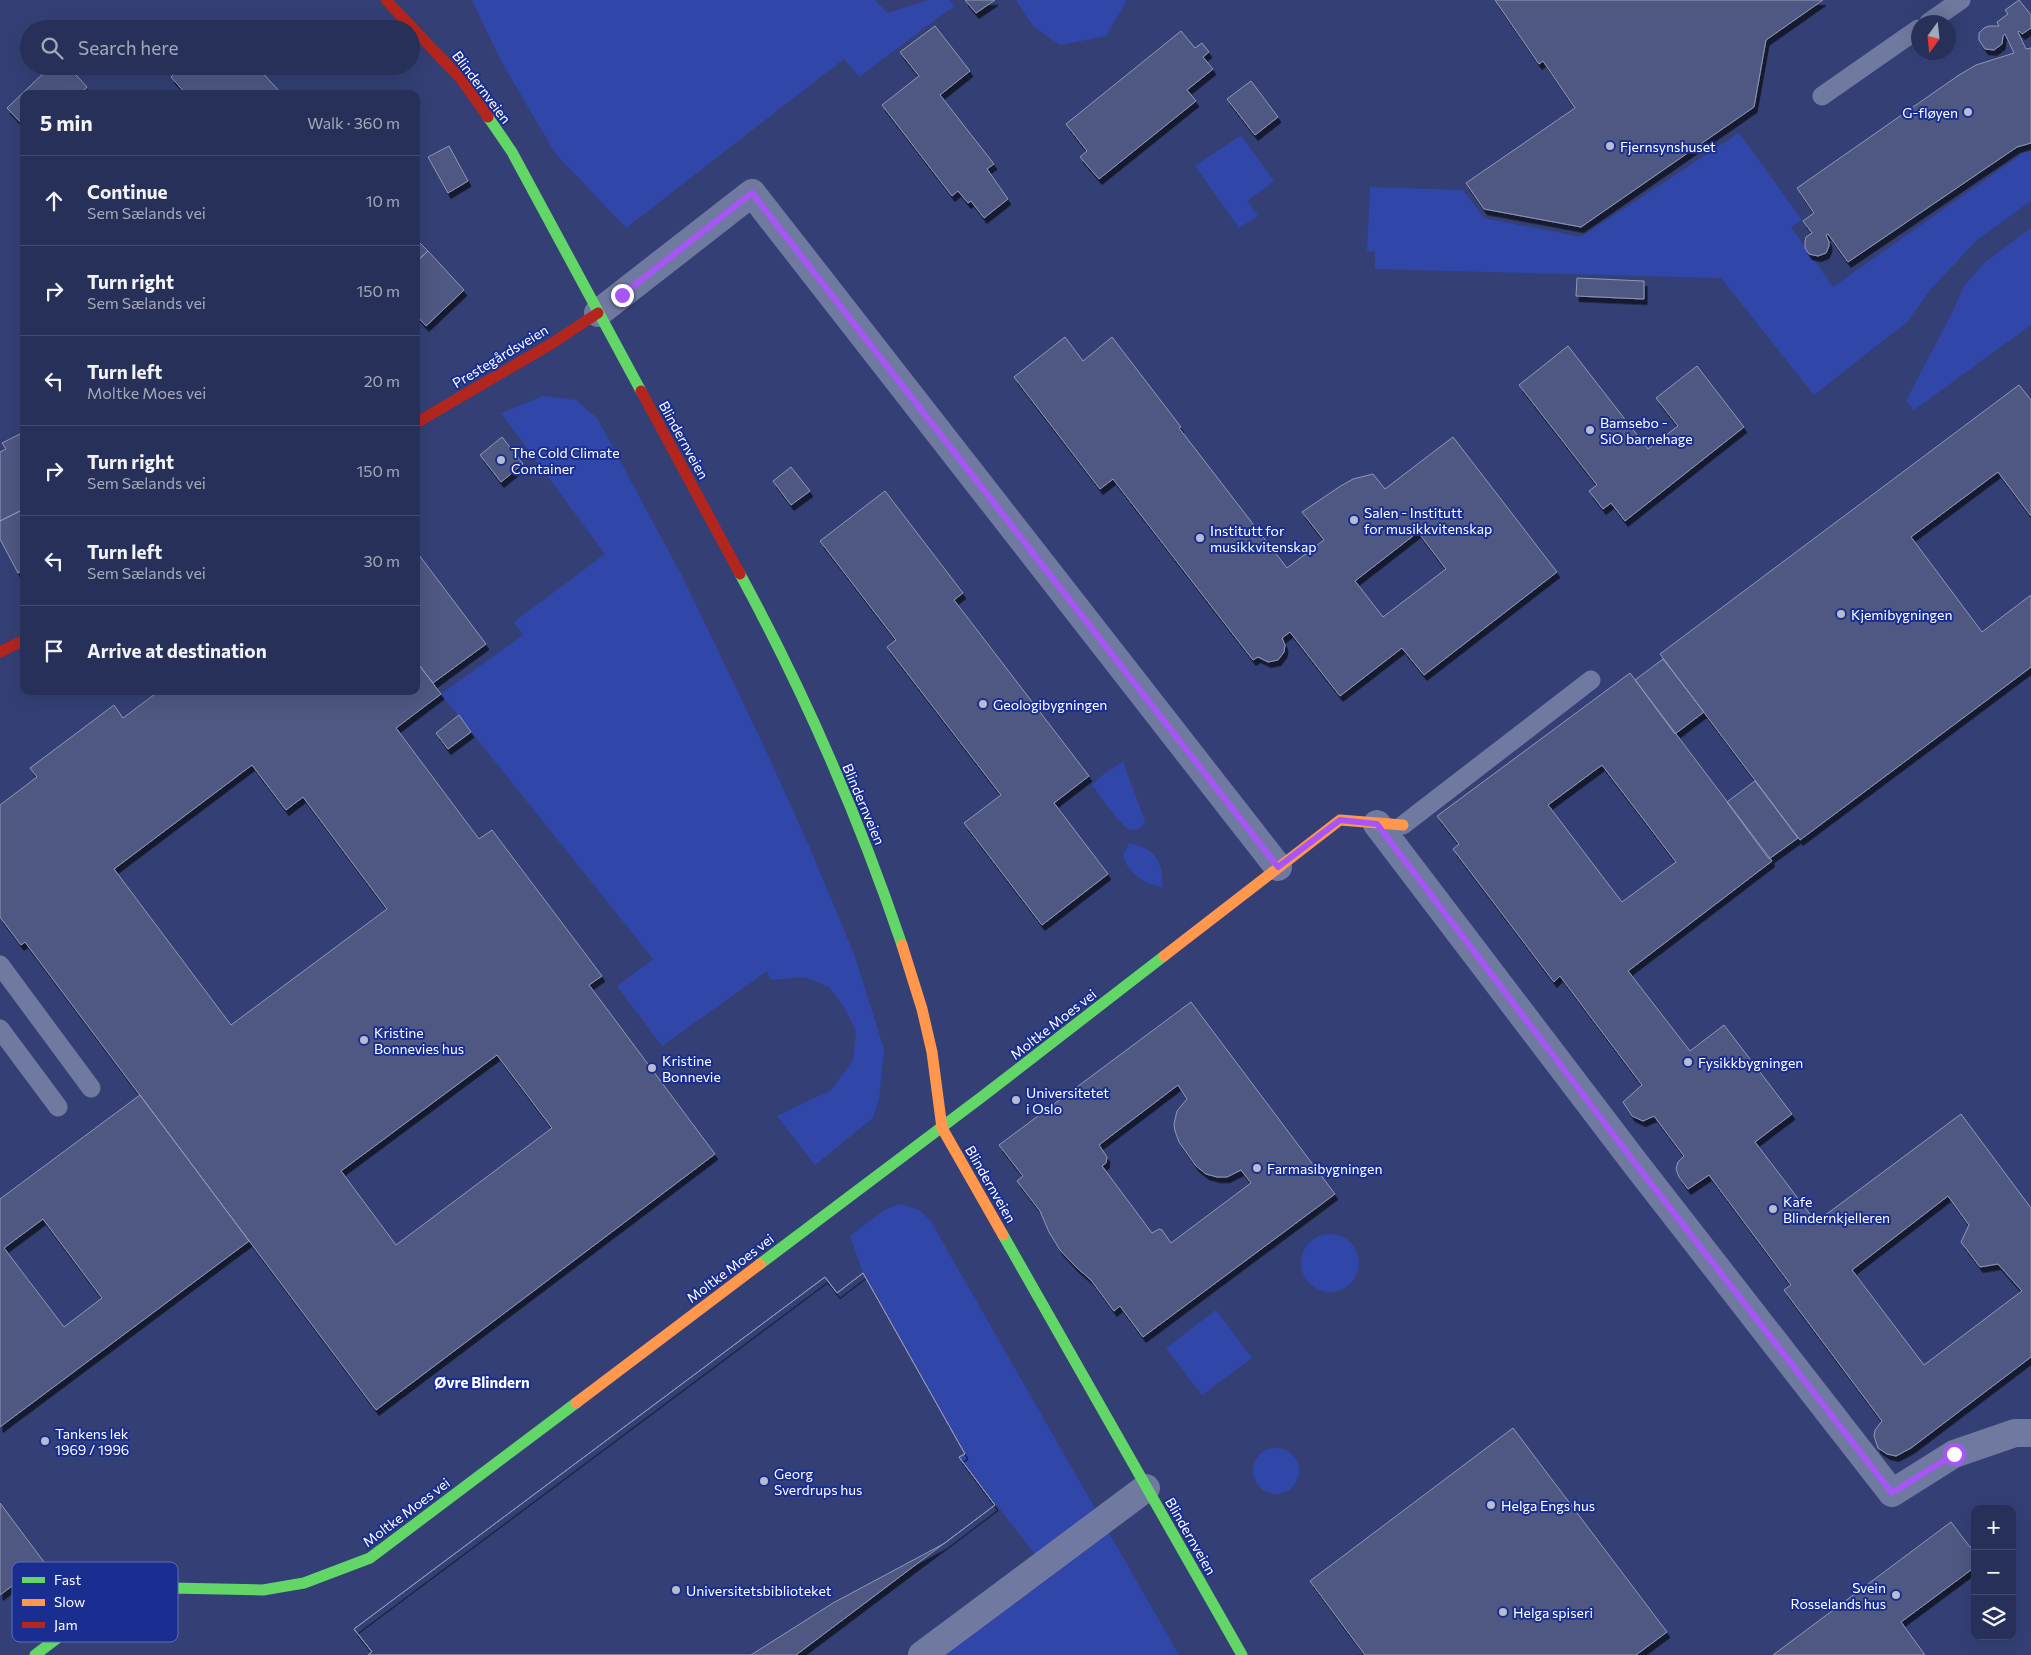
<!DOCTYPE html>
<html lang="en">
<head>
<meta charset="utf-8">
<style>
	:root { --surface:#273058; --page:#2f385e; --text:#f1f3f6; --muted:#a4a9ba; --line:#434b6e }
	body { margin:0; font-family:Commissioner,sans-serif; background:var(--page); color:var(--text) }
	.controls { position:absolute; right:15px; bottom:15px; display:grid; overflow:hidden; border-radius:10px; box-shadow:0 5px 20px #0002 }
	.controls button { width:45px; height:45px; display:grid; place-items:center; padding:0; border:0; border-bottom:1px solid var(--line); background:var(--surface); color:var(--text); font:25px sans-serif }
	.compass { position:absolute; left:1911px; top:15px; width:45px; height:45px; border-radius:50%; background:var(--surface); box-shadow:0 5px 20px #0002; rotate:195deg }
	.stop { position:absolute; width:15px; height:15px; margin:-11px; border:4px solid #a855f7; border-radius:50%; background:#fff }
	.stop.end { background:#a855f7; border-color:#fff; box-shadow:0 1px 5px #0008 }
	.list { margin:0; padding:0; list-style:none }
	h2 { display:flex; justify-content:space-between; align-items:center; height:65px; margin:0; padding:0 20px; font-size:21px }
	h2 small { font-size:16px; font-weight:400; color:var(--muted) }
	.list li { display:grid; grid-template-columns:32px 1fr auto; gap:15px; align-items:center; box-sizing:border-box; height:90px; padding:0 20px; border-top:1px solid var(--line) }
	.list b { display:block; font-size:19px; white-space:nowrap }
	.list p { margin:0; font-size:16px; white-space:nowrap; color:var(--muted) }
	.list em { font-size:16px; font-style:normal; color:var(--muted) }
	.icon { flex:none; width:28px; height:28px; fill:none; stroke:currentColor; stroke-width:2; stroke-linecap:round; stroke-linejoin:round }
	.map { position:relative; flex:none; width:2031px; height:1655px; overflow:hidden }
	.search { position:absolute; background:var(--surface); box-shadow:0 5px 20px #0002; left:20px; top:20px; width:400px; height:55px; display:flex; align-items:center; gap:12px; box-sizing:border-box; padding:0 18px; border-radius:28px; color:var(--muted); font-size:19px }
	.panel { position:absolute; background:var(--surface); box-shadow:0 5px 20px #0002; left:20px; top:90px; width:400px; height:605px; border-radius:10px }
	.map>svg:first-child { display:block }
	.green { fill:#3046a8 }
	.building { fill:#4f5983; stroke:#9097b6; fill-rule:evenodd; filter:url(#shadow) }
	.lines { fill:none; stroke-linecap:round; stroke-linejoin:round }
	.lane { stroke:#707aa0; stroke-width:19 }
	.street { stroke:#707aa0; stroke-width:28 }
	.fast { stroke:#63d668; stroke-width:11 }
	.slow { stroke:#ff974d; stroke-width:11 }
	.jam { stroke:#b3261e; stroke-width:11 }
	.route { stroke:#a855f7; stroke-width:6 }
	.poi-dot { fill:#b8bccf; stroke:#192e90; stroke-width:2 }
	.labels { text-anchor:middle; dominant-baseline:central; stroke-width:4; stroke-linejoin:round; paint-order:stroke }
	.street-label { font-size:14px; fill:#fff; stroke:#192e90 }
	.poi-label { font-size:14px; fill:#fff; stroke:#192e90; text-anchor:start }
	.neighbourhood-label { font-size:15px; font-weight:bold; fill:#fff; stroke:#192e90 }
	.key { fill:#192e90; stroke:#5e6db1; stroke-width:1 }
	.key-label { font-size:14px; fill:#fff }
</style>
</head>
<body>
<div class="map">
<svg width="2031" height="1655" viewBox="0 0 2031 1655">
	<defs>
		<filter id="shadow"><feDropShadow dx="3" dy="5.5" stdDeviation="0" flood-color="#0009"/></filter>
	</defs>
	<rect width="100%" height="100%" fill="#344075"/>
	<path class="green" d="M 472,0 L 875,0 L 887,13 L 929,0 L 950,0 L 954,6 L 859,77 L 844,59 L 626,228 L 555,153 L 500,59 Z
		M 1016,0 L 1127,0 L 1106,36 L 1060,45 L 1033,26 Z
		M 1739,133 L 1802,220 L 1791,227 L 1833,287 L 2025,152 L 2031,151 L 2031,201 L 1977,240 L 1930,290 L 1907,322 L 1814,395 L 1721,278 L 1375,269 L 1375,252 L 1367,251 L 1370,187 L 1463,190 L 1484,218 L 1581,237 Z
		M 1241,135 L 1274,181 L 1247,201 L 1258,216 L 1239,228 L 1195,166 Z
		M 2031,228 L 2031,325 L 1914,410 L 1906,401 L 1953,311 L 1964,286 L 1984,263 Z
		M 543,396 L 576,400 L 597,418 L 683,578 L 761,740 L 806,839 L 854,954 L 884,1049 L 879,1099 L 873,1118 L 815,1165 L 777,1116 L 831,1090 L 853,1060 L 856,1031 L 844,1007 L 829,987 L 804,977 L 771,980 L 767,971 L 662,1046 L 617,986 L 653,959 L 441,694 L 523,635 L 514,622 L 605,554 L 501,413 Z
		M 1123,762 L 1145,821 C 1142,828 1136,832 1129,829 C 1122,827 1098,793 1092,785 L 1105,773 Z
		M 1129,843 C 1157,849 1162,861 1163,888 C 1158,885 1153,885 1148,883 C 1139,878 1122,866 1124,854 C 1125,850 1128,846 1129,843 Z
		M 901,1204 L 919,1210 L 930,1220 L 1179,1655 L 944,1655 L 1052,1576 L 959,1457 L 964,1453 L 863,1273 L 850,1236 L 886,1209 Z
		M1301 1263a29 29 0 1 1 58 0a29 29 0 1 1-58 0Z
		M 1216,1310 L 1252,1358 L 1202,1395 L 1166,1348 Z
		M1253 1471a23 23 0 1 1 46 0a23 23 0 1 1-46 0Z"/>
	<path class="building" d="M 965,0 L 995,0 L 976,13 Z
		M 1495,0 L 1823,0 L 1766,40 L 1754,107 L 1581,227 L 1484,209 L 1466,183 L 1575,108 L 1543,61 L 1539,64 Z
		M 2019,0 L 2031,15 L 2031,28 L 2022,34 L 2019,31 L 2018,32 L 2026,49 L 2031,48 L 2031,143 L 2017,147 L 1848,262 L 1828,234 L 1826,235 L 1829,242 L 1829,246 L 1826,253 L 1818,256 L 1809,254 L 1805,248 L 1805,242 L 1806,237 L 1812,233 L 1803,221 L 1814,213 L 1797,188 L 1959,75 L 1976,65 L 2014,53 L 2005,34 L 2003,36 L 2002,44 L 1994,50 L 1985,49 L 1979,40 L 1979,33 L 1984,28 L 1989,26 L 1999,26 L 1997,22 L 2008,14 L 2005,10 Z
		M 935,26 L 970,71 L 940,95 L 994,164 L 987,169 L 1008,199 L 984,218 L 971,201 L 968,203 L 958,191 L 952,196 L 882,105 L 919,76 L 900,52 Z
		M 1181,31 L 1195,48 L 1202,43 L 1209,52 L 1203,57 L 1213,69 L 1187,90 L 1196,101 L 1099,179 L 1080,157 L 1087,151 L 1066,124 Z
		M 51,66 L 68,66 L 87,87 L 81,94 L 24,94 L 24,126 L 7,108 Z
		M 183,66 L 256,66 L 282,94 L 186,94 L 171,77 Z
		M 1251,81 L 1278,117 L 1255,135 L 1227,99 Z
		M 449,146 L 468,181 L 448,193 L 428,157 Z
		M 416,239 L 428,251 L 416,262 Z
		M 428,251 L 464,290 L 426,326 L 416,315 L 416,262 Z
		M 1577,278 L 1644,281 L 1644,299 L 1576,296 Z
		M 1065,337 L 1083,361 L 1112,337 L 1181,427 L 1179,428 L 1287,568 L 1324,540 L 1302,512 L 1339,487 L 1353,479 L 1373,474 L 1385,489 L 1453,437 L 1557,572 L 1424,675 L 1402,648 L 1340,696 L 1290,632 L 1282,638 L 1285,645 L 1284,652 L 1278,660 L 1268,662 L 1258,657 L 1253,660 L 1113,479 L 1100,489 L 1014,377 ZM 1418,532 L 1446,569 L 1383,617 L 1355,581 Z
		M 1568,346 L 1648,449 L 1678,426 L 1656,398 L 1697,366 L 1744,427 L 1625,521 L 1611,503 L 1603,509 L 1589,491 L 1597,485 L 1519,385 Z
		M 2019,385 L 2031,400 L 2031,516 L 1998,472 L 1911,537 L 1982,632 L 2031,595 L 2031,667 L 1800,840 L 1660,654 Z
		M 24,432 L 24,509 L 0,521 L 0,452 L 6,449 L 2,443 Z
		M 502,437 L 523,464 L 501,482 L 480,455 Z
		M 791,467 L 810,491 L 791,505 L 773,481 Z
		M 885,491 L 963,593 L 954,600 L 1089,776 L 1054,803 L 1108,874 L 1042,925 L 964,823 L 1001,795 L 887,647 L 896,640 L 820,541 Z
		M 24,509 L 24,570 L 18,573 L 0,539 L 0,521 Z
		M 416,551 L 486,644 L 433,683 L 416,661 Z
		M 1663,659 L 1704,712 L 1675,734 L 1635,680 Z
		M 416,661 L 441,694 L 396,728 L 479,839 L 492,830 L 602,976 L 589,985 L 715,1154 L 376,1410 L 25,942 L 21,945 L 0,917 L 0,805 L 37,777 L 30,768 L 114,705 L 123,718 L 159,691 L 416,691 ZM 252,765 L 286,810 L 303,797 L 387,909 L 231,1025 L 114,869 ZM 497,1055 L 552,1128 L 396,1245 L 341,1171 Z
		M 1630,673 L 1772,861 L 1628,971 L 1690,1051 L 1724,1025 L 1792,1114 L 1755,1142 L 1816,1222 L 1961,1114 L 2031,1208 L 2031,1357 L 1911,1448 L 1896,1456 L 1887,1454 L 1878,1448 L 1874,1436 L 1875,1430 L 1882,1421 L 1784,1290 L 1791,1285 L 1709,1175 L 1688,1189 L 1679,1177 L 1676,1169 L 1678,1162 L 1684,1156 L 1654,1116 L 1643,1121 L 1632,1116 L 1623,1102 L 1642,1085 L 1560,976 L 1554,982 L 1453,849 L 1459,844 L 1437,816 ZM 1602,765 L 1676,862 L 1622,902 L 1548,805 ZM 1948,1196 L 1969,1225 L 1961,1242 L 1980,1267 L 1998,1264 L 2022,1291 L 1924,1365 L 1852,1270 Z
		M 459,715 L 471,732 L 448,749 L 436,733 Z
		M 1755,781 L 1798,838 L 1769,859 L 1727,802 Z
		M 1191,1002 L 1335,1194 L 1143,1337 L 1120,1306 L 1114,1311 L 1091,1280 L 1076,1267 L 1060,1250 L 1049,1232 L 1040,1211 L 1017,1181 L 1023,1176 L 999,1145 ZM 1178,1085 L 1187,1099 L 1177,1111 L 1174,1124 L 1175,1131 L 1179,1142 L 1196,1166 L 1206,1174 L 1217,1177 L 1227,1177 L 1241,1170 L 1251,1183 L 1171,1243 L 1162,1230 L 1159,1229 L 1152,1233 L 1102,1166 L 1106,1163 L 1107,1157 L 1099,1145 Z
		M 140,1095 L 249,1241 L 0,1427 L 0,1199 ZM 43,1219 L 102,1298 L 64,1327 L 4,1248 Z
		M 863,1273 L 965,1454 L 959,1457 L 995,1505 L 796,1655 L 368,1655 L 372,1652 L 354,1629 L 825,1277 L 837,1293 Z
		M 863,1273 L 965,1454 L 959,1457 L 995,1505 L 945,1543 L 833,1603 L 751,1655 L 368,1655 L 372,1652 L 354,1629 L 825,1277 L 837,1293 Z
		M 1513,1428 L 1667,1632 L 1636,1655 L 1365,1655 L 1310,1581 Z
		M 0,1503 L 44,1562 L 0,1595 Z
		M 1951,1522 L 1970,1547 L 1975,1546 L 1975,1567 L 1901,1622 L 1925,1655 L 1773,1655 Z"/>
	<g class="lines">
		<path class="lane" d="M 1929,22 L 1961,0
			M 1822,96 L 1918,29
			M 1403,825 L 1591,680
			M 0,965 L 91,1088
			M 0,1029 L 58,1107"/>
		<path class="street" d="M 598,313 L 752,193 L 1278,867
			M 1377,824 L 1635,1163 L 1892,1493 L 1954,1454 L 2015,1433 L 2031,1433
			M 922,1655 L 1146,1488"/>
		<path class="fast" d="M 488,117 L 512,152 L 641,391
			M 740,574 C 804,692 859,818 902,945
			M 1003,1235 L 1242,1655
			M 760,1264 L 983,1096 L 1164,956
			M 35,1655 L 88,1615 L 121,1598 L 171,1588 L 263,1590 L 304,1583 L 370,1558 L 576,1403"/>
		<path class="slow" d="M 902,945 L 922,1009 L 932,1052 L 942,1128 L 1003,1235
			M 1164,956 L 1340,820 L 1403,825
			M 576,1403 L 760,1264"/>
		<path class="jam" d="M 386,0 L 461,79 L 488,117
			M 641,391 L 740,574
			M 416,423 L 551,344 L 598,313
			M 0,652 L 24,640"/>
	</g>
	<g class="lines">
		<path class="route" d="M 622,295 L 752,193 L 1278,867 L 1340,820 L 1377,824 L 1635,1163 L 1892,1493 L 1954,1454"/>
	</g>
	<g class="poi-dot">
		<circle cx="1968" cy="112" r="5"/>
		<circle cx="1610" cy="146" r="5"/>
		<circle cx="1590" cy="430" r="5"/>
		<circle cx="501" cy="460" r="5"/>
		<circle cx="1354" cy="520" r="5"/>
		<circle cx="1200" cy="538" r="5"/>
		<circle cx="1841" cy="614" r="5"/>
		<circle cx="983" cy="704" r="5"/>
		<circle cx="364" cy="1040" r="5"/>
		<circle cx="1688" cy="1062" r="5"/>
		<circle cx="652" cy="1068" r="5"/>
		<circle cx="1016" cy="1100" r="5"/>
		<circle cx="1257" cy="1168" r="5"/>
		<circle cx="1773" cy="1209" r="5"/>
		<circle cx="45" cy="1441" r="5"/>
		<circle cx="764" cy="1481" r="5"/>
		<circle cx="1491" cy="1505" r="5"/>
		<circle cx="676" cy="1590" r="5"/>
		<circle cx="1896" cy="1595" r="5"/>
		<circle cx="1503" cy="1612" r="5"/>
	</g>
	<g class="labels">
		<g class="street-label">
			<text transform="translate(482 87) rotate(53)">Blindernveien</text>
			<text transform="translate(500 356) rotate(-31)">Prestegårdsveien</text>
			<text transform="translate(684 440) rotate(61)">Blindernveien</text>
			<text transform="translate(864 804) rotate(67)">Blindernveien</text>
			<text transform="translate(1053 1024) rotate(-38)">Moltke Moes vei</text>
			<text transform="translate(991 1184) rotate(60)">Blindernveien</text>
			<text transform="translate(730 1268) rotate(-37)">Moltke Moes vei</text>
			<text transform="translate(406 1512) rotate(-37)">Moltke Moes vei</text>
			<text transform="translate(1191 1536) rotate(60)">Blindernveien</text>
		</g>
		<g class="poi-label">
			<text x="1958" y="112" text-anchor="end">G-fløyen</text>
			<text x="1620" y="146">Fjernsynshuset</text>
			<text x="1600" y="422">Bamsebo -<tspan x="1600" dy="16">SiO barnehage</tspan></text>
			<text x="511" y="452">The Cold Climate<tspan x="511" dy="16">Container</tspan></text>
			<text x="1364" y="512">Salen - Institutt<tspan x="1364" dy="16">for musikkvitenskap</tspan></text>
			<text x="1210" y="530">Institutt for<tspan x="1210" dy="16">musikkvitenskap</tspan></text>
			<text x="1851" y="614">Kjemibygningen</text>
			<text x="993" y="704">Geologibygningen</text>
			<text x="374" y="1032">Kristine<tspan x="374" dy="16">Bonnevies hus</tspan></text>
			<text x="662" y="1060">Kristine<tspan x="662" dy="16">Bonnevie</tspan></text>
			<text x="1698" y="1062">Fysikkbygningen</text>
			<text x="1026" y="1092">Universitetet<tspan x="1026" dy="16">i Oslo</tspan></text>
			<text x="1267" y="1168">Farmasibygningen</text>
			<text x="1783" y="1201">Kafe<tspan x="1783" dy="16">Blindernkjelleren</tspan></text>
			<text x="55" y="1433">Tankens lek<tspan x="55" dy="16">1969 / 1996</tspan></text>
			<text x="774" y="1473">Georg<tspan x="774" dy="16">Sverdrups hus</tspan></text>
			<text x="1501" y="1505">Helga Engs hus</text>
			<text x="1886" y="1587" text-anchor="end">Svein<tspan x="1886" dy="16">Rosselands hus</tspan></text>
			<text x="686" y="1590">Universitetsbiblioteket</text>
			<text x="1513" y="1612">Helga spiseri</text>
		</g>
		<g class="neighbourhood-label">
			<text x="482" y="1382">Øvre Blindern</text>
		</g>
	</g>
	<rect x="12" y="1562" width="166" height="80" rx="8" class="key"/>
	<rect x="22" y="1577" width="23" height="6" fill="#63d668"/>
	<rect x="22" y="1599" width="23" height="7" fill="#ff974d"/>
	<rect x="22" y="1622" width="23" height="6" fill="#b3261e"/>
	<g class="key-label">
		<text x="54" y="1585">Fast</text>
		<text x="54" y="1607">Slow</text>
		<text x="54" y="1630">Jam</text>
	</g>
</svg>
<div class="controls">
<button>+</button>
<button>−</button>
<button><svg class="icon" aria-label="layers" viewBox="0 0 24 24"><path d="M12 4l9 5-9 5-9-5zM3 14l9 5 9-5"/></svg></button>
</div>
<svg class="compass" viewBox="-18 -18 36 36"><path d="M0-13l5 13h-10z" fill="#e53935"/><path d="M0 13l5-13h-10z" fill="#a4a9ba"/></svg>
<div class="stop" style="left:1954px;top:1454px"></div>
<div class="stop end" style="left:622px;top:295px"></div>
<div class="search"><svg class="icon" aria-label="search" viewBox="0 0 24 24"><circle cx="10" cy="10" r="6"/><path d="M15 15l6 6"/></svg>Search here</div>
<section class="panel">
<h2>5 min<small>Walk · 360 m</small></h2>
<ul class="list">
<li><svg class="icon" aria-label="ahead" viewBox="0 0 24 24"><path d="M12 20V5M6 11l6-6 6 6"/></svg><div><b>Continue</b><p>Sem Sælands vei</p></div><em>10 m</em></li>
<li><svg class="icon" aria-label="right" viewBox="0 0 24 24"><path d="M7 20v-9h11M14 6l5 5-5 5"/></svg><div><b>Turn right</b><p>Sem Sælands vei</p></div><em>150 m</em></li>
<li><svg class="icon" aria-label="left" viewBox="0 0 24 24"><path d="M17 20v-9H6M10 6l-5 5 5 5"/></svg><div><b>Turn left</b><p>Moltke Moes vei</p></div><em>20 m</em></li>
<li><svg class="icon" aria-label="right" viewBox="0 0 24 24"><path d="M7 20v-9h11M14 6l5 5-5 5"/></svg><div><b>Turn right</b><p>Sem Sælands vei</p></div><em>150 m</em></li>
<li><svg class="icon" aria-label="left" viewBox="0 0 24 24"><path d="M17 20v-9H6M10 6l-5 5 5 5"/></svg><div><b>Turn left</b><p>Sem Sælands vei</p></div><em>30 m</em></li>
<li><svg class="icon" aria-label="arrive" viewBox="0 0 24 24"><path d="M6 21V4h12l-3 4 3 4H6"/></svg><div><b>Arrive at destination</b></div></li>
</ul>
</section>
</div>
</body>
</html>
